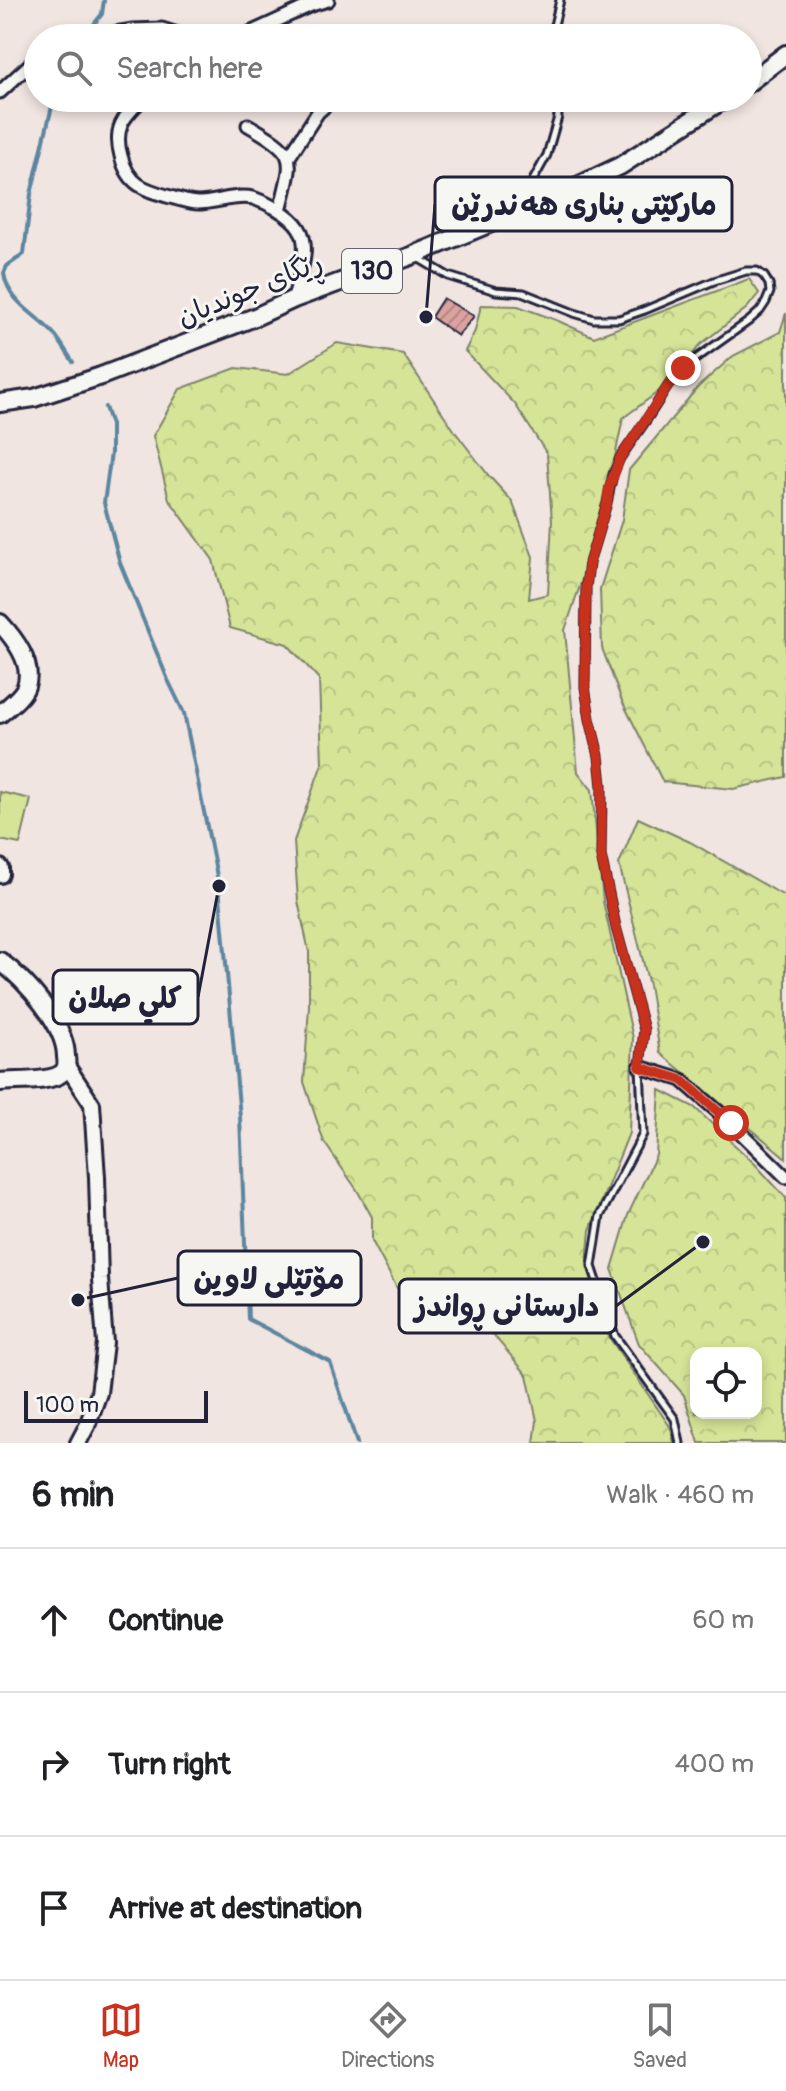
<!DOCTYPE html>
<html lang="en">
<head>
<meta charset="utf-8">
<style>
	:root { --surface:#fff; --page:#f6f6f6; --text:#202124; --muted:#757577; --line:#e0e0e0; --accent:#c8321e }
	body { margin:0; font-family:Pangolin,"Playpen Sans Arabic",sans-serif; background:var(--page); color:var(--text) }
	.controls { position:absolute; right:24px; bottom:24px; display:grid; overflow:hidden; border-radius:16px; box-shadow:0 4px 12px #0003 }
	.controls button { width:72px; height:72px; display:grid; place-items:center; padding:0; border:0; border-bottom:2px solid var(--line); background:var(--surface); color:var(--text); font:40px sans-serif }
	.scale { position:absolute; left:24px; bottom:20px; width:184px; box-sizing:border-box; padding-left:8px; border:4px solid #22223b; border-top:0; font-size:22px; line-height:28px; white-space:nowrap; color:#22223b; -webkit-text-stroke:6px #f6f6f2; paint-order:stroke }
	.stop { position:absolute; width:24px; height:24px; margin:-18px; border:6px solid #c8321e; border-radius:50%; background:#fff }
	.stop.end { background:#c8321e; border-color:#fff; box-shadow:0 2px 8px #0008 }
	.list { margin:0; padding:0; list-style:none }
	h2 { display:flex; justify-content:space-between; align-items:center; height:104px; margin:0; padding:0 32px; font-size:34px }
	h2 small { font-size:26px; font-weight:400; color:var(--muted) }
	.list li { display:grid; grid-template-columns:52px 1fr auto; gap:24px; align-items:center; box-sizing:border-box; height:144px; padding:0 32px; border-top:2px solid var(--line) }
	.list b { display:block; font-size:30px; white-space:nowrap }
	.list em { font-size:26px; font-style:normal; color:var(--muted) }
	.icon { flex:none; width:44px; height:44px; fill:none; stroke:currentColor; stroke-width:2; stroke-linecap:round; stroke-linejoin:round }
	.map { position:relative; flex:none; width:786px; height:1443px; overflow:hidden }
	.search { position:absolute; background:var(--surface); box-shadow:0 4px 12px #0003; left:24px; right:24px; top:24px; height:88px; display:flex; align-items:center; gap:20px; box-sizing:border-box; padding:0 28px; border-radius:44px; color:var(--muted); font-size:30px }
	.sheet { height:536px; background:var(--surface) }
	nav { display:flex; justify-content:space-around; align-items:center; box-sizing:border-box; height:112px; border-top:2px solid var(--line); background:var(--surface); font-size:22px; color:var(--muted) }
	nav a { display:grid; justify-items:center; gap:4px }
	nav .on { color:var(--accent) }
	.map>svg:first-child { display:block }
	.grass { fill:#d6e497; stroke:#7c8369; stroke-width:2 }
	.park { fill:url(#park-crowns); stroke:#7c8369; stroke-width:2; fill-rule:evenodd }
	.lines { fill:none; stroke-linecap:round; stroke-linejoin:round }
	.stream { stroke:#5b869f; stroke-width:4 }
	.building { fill:url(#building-hatch); stroke:#22223b; stroke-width:2 }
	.service-casing { stroke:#22223b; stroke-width:11 }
	.minor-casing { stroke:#22223b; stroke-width:17 }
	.tertiary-casing { stroke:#22223b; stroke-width:20 }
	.primary-casing { stroke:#22223b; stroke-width:22 }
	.service { stroke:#f6f6f2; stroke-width:5 }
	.minor { stroke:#f6f6f2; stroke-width:11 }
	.tertiary { stroke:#f6f6f2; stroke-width:14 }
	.primary { stroke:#f6f6f2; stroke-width:16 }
	.route { stroke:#c8321e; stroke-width:10 }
	.labels { text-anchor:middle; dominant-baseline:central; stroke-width:6; stroke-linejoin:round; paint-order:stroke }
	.shield { fill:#f6f6f2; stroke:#626272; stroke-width:2 }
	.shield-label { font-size:26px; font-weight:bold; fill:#22223b }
	.street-label { font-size:28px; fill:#22223b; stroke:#f6f6f2 }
	.leader { fill:none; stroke:#22223b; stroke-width:3 }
	.callout-dot { fill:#22223b; stroke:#f6f6f2; stroke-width:3 }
	.callout { fill:#f6f6f2; stroke:#22223b; stroke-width:3 }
	.callout-label { font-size:30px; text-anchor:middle; font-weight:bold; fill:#22223b }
</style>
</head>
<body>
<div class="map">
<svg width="786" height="1443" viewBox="0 0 786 1443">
	<defs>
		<pattern id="park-crowns" width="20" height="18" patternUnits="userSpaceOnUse" patternTransform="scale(2)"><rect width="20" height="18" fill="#d6e497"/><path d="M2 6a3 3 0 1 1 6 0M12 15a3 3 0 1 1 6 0" fill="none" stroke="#b7c383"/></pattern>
		<pattern id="building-hatch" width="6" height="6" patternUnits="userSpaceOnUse" patternTransform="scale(2)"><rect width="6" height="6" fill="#dca29f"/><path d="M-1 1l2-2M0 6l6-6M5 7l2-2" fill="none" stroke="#b28483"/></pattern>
	</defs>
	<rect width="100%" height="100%" fill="#f1e5e1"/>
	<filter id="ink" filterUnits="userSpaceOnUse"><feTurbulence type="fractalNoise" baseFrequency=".0125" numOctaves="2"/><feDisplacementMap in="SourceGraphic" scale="16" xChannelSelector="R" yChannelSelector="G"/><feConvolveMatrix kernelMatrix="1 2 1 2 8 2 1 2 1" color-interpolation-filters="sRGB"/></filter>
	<g filter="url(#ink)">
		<path class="grass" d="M 0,792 L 31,799 L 20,844 L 0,840 Z"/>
		<path class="park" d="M 749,279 L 759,293 L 747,308 L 700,345 L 670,383 L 623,418 L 602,520 L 565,630 L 578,772 L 592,790 L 603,901 L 633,1038 L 629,1133 L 590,1230 L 587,1264 L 609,1337 L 671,1428 L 674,1443 L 534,1443 L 537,1421 L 527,1375 L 486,1326 L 436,1299 L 397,1288 L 372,1241 L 372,1217 L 357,1190 L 324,1142 L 304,1082 L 309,1006 L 309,952 L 298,901 L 294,841 L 322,764 L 319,679 L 287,644 L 230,628 L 213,560 L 169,499 L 153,436 L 180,389 L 236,368 L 288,374 L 337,343 L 403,354 L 456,433 L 489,476 L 512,501 L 533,557 L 529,599 L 548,594 L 552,521 L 547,454 L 515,404 L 465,351 L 475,331 L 481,305 L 518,306 L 556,320 L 594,337 Z
			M 786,313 L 786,777 L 733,789 L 663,782 L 622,701 L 602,648 L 600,589 L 622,520 L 629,470 L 698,387 L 733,356 L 780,332 Z
			M 638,818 L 690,842 L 786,897 L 786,1158 L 660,1053 L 649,985 L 619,864 Z
			M 660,1090 L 694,1107 L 755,1164 L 786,1198 L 786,1443 L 699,1443 L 684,1395 L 639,1344 L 612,1269 L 628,1215 L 656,1155 ZM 696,1353 L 756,1353 L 756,1413 L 696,1413 Z"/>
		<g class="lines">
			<path class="stream" d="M 87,33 L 102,14 L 104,0
				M 54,98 L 31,194 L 24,254 L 7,266 L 4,273 C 8,303 37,314 55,335 C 62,344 67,353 73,362
				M 105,407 L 111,425 L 111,453 L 104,503 L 120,563 L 168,680 L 184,713 L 219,886 L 240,1117 L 248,1319 L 330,1362 L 357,1443"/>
		</g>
		<path class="building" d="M 443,298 L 474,316 L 458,336 L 431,317 Z"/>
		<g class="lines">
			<g class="service-casing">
				<path id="service" d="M 551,38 L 560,0
					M 520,204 L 547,155 L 558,117 L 556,98
					M 418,258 L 448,276 L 496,291 L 524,293 L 574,313 L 594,319 L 619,319 L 645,310 L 714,281 L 746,271 L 757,271 L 764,276 L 769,284 L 770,292 L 766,302 L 760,311 L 749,321 L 683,368 L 670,383 L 647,419 L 620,458 L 613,474 L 607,503 L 589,563 L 586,587 L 585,687 L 590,719 L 599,756 L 602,786 L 601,856 L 616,927 L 644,1030 L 640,1067 L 643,1134 L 600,1216 L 592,1266 L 615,1336 L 675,1419 L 680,1443"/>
			</g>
			<g class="minor-casing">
				<path id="minor" d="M 63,38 L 70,36 L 103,35 L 133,30 L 162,29 L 191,38
					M 239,38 L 311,5 L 328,0
					M 0,92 L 38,57
					M 143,98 C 124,117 113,127 121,156 C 129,187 146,190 174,198 C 182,200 190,203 198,203 C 215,203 236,194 253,198 C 268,203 290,214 299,228 C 312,248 298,278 294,299
					M 248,125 C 300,155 293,156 280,211
					M 289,157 L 318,112 L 334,98
					M 640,1067 L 682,1080 L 731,1123 L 786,1177"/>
			</g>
			<g class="tertiary-casing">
				<path id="tertiary" d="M 67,1066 L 92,1104 L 97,1177 L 100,1279 L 105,1343 L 99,1393 L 87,1426 L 78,1443"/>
			</g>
			<g class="primary-casing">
				<path id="primary" d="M 748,83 L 786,54
					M 0,403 L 34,398 L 101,376 L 255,317 L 294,299 L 414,255 L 563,193 L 620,166 L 726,98
					M 0,623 C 14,638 34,663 26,686 C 23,696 8,707 0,714
					M 0,868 L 0,874
					M 0,961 C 25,980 66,1024 66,1057 C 67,1063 67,1069 62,1073 C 50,1083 15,1080 0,1082"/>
			</g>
			<use href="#service" class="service"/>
			<use href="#minor" class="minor"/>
			<use href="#tertiary" class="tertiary"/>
			<use href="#primary" class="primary"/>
		</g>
	</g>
	<g class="lines" filter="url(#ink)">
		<path class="route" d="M 683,368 L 670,383 L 620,458 L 609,488 L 607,503 L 589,563 L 586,587 L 585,687 L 590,719 L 599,756 L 602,786 L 601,856 L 616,927 L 644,1030 L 640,1067 L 682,1080 L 731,1123"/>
	</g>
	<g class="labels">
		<rect class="shield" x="342" y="249" width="60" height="44" rx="6"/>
		<g class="shield-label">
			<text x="372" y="271">130</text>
		</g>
		<g class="street-label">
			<text transform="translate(250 290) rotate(-22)">ڕێگای جوندیان</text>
		</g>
	</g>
	<path class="leader" d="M426 317L435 204M219 886L198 997M78 1300L178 1278M703 1242L616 1306"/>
	<g class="callout-dot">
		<circle cx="426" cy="317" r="8"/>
		<circle cx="219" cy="886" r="8"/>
		<circle cx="78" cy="1300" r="8"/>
		<circle cx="703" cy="1242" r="8"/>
	</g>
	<g class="callout">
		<rect x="435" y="177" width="297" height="54" rx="8"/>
		<rect x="53" y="970" width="145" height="54" rx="8"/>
		<rect x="178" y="1251" width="183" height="54" rx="8"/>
		<rect x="399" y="1279" width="217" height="54" rx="8"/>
	</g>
	<g class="callout-label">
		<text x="584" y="215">مارکێتی بناری هەندرێن</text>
		<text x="125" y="1008">كلي صلان</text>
		<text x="269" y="1289">مۆتێلی لاوین</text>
		<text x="507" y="1316">دارستانی ڕواندز</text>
	</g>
</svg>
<div class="controls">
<button><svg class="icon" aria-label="locate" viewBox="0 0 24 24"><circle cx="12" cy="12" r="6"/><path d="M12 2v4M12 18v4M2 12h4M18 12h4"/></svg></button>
</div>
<div class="scale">100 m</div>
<div class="stop" style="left:731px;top:1123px"></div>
<div class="stop end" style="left:683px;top:368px"></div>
<div class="search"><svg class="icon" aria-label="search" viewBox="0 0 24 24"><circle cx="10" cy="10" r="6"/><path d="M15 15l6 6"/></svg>Search here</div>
</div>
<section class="sheet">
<h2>6 min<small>Walk · 460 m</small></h2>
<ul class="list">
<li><svg class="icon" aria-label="ahead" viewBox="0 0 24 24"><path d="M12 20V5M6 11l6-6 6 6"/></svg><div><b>Continue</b></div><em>60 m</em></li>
<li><svg class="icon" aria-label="right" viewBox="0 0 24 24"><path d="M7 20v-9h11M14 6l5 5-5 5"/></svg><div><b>Turn right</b></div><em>400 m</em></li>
<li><svg class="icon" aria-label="arrive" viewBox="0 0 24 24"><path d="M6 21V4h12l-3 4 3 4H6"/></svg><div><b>Arrive at destination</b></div></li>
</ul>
</section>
<nav>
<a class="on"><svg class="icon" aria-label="map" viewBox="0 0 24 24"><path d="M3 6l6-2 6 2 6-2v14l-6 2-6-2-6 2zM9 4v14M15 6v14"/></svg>Map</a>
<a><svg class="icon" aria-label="directions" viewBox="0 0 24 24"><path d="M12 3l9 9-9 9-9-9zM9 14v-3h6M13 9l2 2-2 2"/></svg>Directions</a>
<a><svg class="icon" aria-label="saved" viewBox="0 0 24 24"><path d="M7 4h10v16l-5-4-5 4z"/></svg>Saved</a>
</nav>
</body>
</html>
